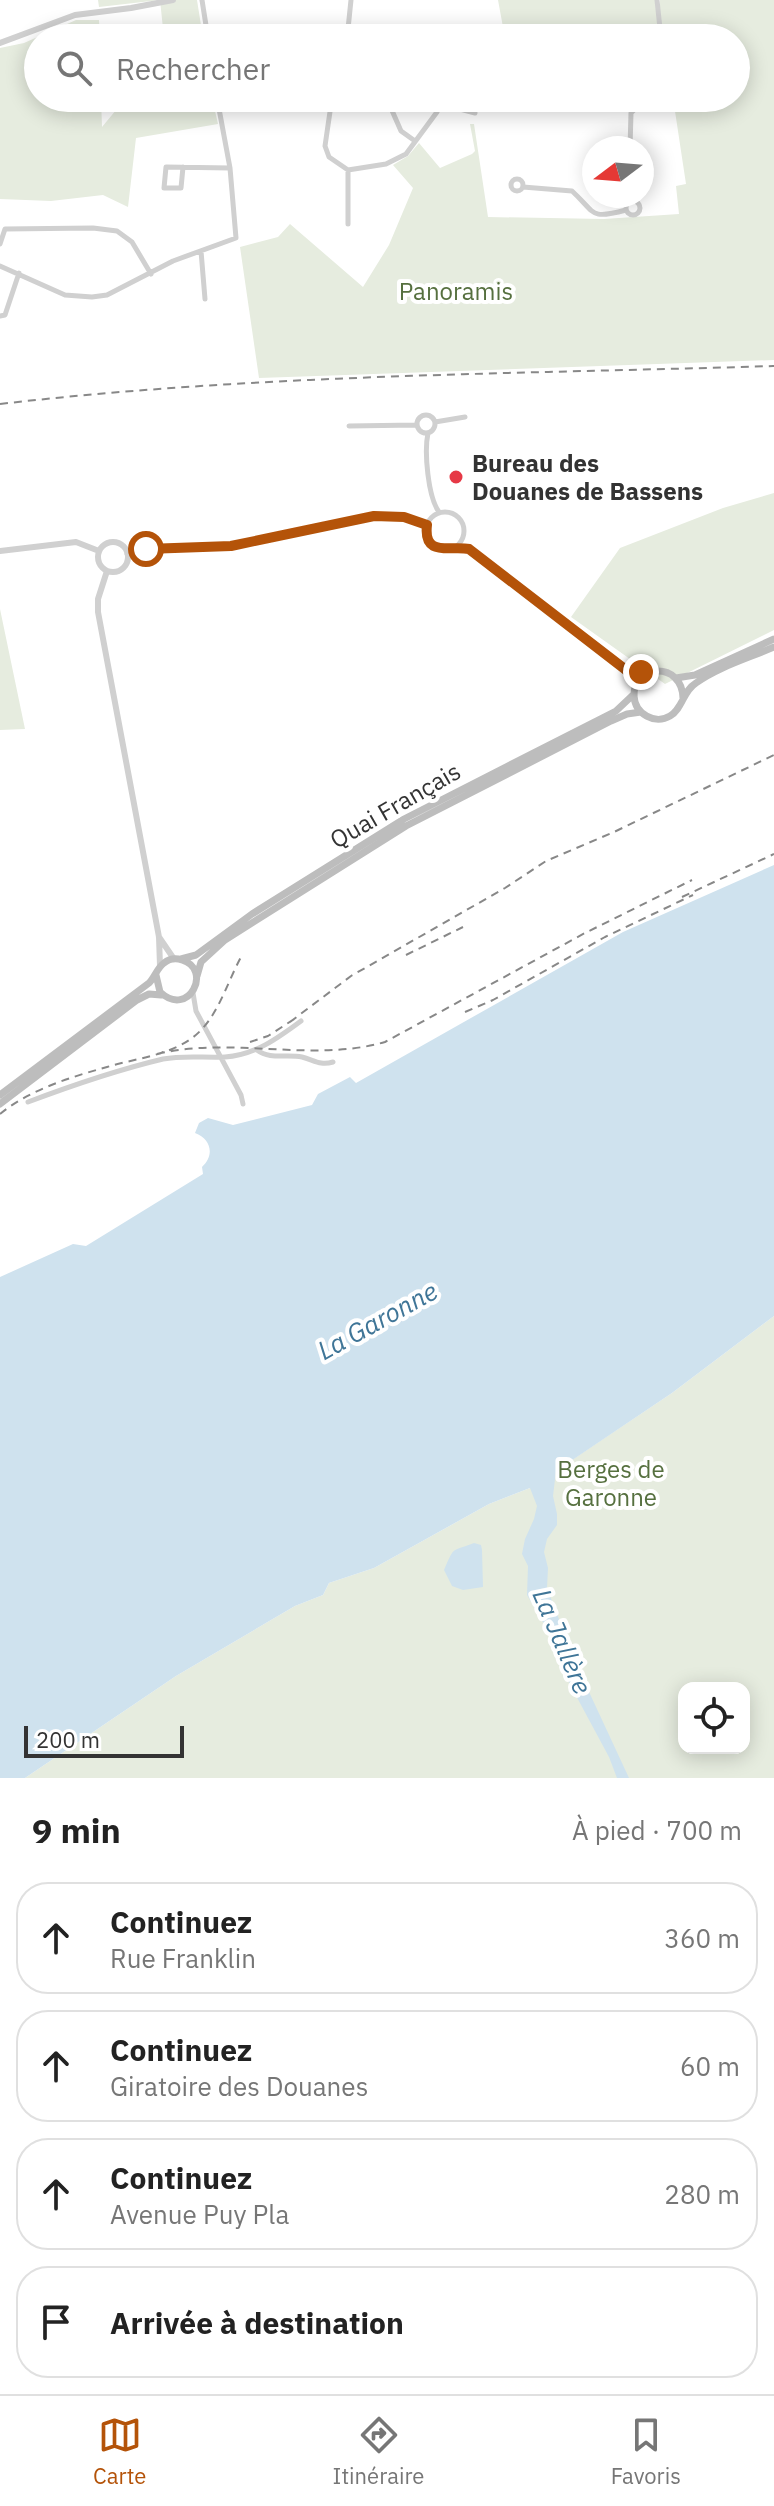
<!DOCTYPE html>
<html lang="fr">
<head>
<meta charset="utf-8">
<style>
	:root { --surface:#fff; --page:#f6f6f6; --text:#222; --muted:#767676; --line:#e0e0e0; --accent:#b45309 }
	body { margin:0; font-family:"IBM Plex Sans",sans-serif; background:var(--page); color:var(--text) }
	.controls { position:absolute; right:24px; bottom:24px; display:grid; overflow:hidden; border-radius:16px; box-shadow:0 4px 20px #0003 }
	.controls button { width:72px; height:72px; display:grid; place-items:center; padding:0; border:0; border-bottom:2px solid var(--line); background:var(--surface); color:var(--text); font:40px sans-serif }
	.compass { position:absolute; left:582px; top:136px; width:72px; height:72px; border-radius:50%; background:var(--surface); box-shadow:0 4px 20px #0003; rotate:254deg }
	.scale { position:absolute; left:24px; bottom:20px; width:160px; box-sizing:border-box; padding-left:8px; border:4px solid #333; border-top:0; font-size:22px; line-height:28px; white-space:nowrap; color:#333; -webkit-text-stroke:6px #fff; paint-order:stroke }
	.stop { position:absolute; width:24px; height:24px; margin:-18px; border:6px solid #b45309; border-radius:50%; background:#fff }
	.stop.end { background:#b45309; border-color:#fff; box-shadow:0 2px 8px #0008 }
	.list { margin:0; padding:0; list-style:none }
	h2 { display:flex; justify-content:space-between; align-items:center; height:104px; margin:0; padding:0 32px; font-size:34px }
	h2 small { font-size:26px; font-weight:400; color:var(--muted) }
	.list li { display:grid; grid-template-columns:52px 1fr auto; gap:24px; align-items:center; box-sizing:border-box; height:112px; margin:0 16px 16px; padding:0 16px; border:2px solid var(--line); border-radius:32px }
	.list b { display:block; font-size:30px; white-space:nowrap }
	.list p { margin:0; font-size:26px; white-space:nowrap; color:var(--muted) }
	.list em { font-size:26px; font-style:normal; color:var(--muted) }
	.icon { flex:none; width:44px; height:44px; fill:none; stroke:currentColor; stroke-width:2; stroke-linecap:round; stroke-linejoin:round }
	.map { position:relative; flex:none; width:774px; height:1778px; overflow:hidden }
	.search { position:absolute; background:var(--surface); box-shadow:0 4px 20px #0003; left:24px; right:24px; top:24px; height:88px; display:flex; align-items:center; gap:20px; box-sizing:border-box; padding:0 28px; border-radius:44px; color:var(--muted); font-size:30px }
	.sheet { height:616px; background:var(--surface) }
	nav { display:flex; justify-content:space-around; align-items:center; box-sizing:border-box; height:112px; border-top:2px solid var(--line); background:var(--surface); font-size:22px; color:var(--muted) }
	nav a { display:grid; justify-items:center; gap:4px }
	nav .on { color:var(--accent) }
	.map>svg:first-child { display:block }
	.green { fill:#e6ecdf; fill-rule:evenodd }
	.water { fill:#cfe2ee }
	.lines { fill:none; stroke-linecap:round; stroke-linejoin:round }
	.minor { stroke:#d0d0d0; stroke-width:5 }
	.tertiary { stroke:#d0d0d0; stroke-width:6 }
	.secondary { stroke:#bdbdbd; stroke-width:7 }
	.rail { stroke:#888; stroke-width:2; stroke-dasharray:8 6; stroke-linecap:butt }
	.route { stroke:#b45309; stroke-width:10 }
	.poi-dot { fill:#e63946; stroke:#fff; stroke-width:3 }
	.labels { text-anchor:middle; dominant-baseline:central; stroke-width:8; stroke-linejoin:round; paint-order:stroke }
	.park-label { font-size:24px; fill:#56703f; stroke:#fff }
	.poi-label { font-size:24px; font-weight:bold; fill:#333; stroke:#fff; text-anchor:start }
	.street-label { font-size:24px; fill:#333; stroke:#fff }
	.water-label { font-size:26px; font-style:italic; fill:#3f7597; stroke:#fff }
</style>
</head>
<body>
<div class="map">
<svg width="774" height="1778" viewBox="0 0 774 1778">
	<rect width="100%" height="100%" fill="#fff"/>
	<path class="green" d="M 98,0 L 197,0 L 203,38 L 164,38 L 160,0 L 99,7 Z
		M 498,0 L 658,0 L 660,8 L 660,0 L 774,0 L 774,360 L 259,378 L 240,247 L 278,237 L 290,224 L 363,287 L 389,245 L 413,188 L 393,165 L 408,156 L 419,143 L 440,168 L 472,154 L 475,151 L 470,124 L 474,124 L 488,217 L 604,219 L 679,214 L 676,186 L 686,184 L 673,98 L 736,98 L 736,38 L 505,38 Z
		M 76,20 L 99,20 L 100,38 L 38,38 L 38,98 L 101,98 L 102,127 L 126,98 L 212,98 L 218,124 L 136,138 L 128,207 L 103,195 L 51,201 L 0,199 L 0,48 L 24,43 Z
		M 774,493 L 774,630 L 665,684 L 571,617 L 620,548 L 723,508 Z
		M 0,609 L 25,729 L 0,730 Z
		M 774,1316 L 774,1778 L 25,1778 L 176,1676 L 295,1606 L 323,1595 L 329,1583 L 374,1568 L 489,1504 L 530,1488 L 672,1393 ZM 684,1688 L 744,1688 L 744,1748 L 684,1748 Z"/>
	<path class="water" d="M 774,865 L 774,1316 L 672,1393 L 556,1471 L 553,1496 L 557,1514 L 557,1525 L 547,1539 L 544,1552 L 548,1568 L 547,1588 L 577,1666 L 629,1778 L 617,1778 L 609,1757 L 566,1677 L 547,1629 L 527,1595 L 528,1566 L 522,1554 L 525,1539 L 534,1519 L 537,1506 L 530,1488 L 489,1504 L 374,1568 L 329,1583 L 323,1595 L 295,1606 L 176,1676 L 25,1778 L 0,1778 L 0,1277 L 73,1244 L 86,1246 L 203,1174 L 202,1167 C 215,1155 211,1139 195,1133 L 199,1123 L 208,1118 L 233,1125 L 312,1105 L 318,1094 L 350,1077 L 356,1083 L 623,932 Z
		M 474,1543 L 481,1545 L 482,1550 L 483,1587 L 463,1590 L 452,1586 L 444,1570 C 455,1545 451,1552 474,1543 Z"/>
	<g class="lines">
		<path class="minor" d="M 202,0 L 208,38
			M 657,0 L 661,38
			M 348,29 L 351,0
			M 346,38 L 348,29 L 379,32 L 399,38
			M 332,98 L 325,146 L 329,157 L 348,170 L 386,164 L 406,154 L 437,112 L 441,104 L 440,98
			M 441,104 L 475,113
			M 390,106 L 401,131 L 415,141
			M 630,148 L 631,113 L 637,107 L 661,98
			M 183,167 L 181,188 L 164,188 L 166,167 L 230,168
			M 348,170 L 348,224
			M511 185a6 6 0 1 1 12 0a6 6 0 1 1-12 0Z
			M 523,187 L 572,191 C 596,213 589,220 626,210
			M626 208a7 7 0 1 1 14 0a7 7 0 1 1-14 0Z
			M 0,244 L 5,229 L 93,228 L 117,231 L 132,242 L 151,274
			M 201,251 L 205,299
			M 0,266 L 65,295 L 92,297 L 107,295 L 173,261 L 236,238 L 230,168 L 217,98
			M 0,316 L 5,315 L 19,273
			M417 424a9 9 0 1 1 18 0a9 9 0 1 1-18 0Z
			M 435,422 L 465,417
			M 349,426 L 416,425
			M 428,433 C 424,452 428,497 439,512
			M426 531a19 19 0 1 1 38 0a19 19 0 1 1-38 0Z
			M 456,547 L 469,549 L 626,670 L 635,688
			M 127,554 L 146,549 L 165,547 L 204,549 L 231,546 L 374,516 L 404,517 L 427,525
			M 628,670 L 650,672
			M 193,993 L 196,1011 L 241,1095 L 243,1104
			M 257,1050 C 270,1060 286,1054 302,1057 C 314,1060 320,1066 333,1062
			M 28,1102 C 73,1085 117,1070 163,1059 C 184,1055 204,1058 225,1057 C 255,1055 278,1038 301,1021"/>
		<path class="tertiary" d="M 0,43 L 75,15 L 131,8 L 173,0
			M98 557a15 15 0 1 1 30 0a15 15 0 1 1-30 0Z
			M 0,551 L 76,542 L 99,551
			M 107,571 L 98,599 L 98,612 L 159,937 L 160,966
			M 159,937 L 174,959"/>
		<path class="secondary" d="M 676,678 L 695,675 L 774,639
			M 683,698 C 682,661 633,664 634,696 C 635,714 655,725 670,716 C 683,708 683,691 696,683 C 718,667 749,658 774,647
			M 181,959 L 196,955 L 252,914 L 404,819 L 616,711 L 634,694
			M 197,976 L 201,962 L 225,940 L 406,826 L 611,721 L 627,714 L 641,712
			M 0,1095 L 149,983 C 155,977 157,968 164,963 C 169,959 176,958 182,960 C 213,969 189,1019 160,992 L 156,975
			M 0,1104 L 137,1000 L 149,994 L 161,995"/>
		<path class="rail" d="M 0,404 C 257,374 516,374 774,366
			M 682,897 L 774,854
			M 406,955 L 463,927
			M 465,1012 L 493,1000 L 605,937 L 693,895
			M 290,1022 L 351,976 L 505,888 L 546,861 L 614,832 L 774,755
			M 250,1042 L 268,1036 L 299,1016
			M 157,1054 C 233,1036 312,1063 385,1042 L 585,933 L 692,880
			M 0,1114 C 29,1090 71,1077 107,1067 C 140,1057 179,1055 203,1028 C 220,1009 229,979 241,957"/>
	</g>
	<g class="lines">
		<path class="route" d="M 146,549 L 231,546 L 374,516 L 404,517 L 427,525 C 423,558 451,545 469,549 L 626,670 L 641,672"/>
	</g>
	<circle class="poi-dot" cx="456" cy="477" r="8"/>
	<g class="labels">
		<g class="park-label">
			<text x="456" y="291">Panoramis</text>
			<text x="611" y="1469">Berges de<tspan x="611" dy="28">Garonne</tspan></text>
		</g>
		<g class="poi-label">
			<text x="472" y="463">Bureau des<tspan x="472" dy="28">Douanes de Bassens</tspan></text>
		</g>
		<g class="street-label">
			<text transform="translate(395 805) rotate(-30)">Quai Français</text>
		</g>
		<g class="water-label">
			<text transform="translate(377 1320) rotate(-29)">La Garonne</text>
			<text transform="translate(563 1641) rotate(67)">La Jallère</text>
		</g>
	</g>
</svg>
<div class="controls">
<button><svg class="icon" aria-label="locate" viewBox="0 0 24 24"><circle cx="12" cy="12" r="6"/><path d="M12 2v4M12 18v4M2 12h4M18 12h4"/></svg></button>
</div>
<svg class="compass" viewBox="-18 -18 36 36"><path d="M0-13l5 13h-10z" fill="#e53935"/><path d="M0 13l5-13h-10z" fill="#767676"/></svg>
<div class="scale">200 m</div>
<div class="stop" style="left:146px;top:549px"></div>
<div class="stop end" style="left:641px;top:672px"></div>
<div class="search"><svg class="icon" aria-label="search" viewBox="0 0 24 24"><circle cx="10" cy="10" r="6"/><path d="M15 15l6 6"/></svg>Rechercher</div>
</div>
<section class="sheet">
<h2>9 min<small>À pied · 700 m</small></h2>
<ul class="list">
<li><svg class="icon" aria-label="ahead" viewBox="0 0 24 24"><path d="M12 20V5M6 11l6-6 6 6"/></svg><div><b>Continuez</b><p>Rue Franklin</p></div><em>360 m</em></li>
<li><svg class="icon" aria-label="ahead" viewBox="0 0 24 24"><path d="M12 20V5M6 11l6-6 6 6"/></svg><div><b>Continuez</b><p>Giratoire des Douanes</p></div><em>60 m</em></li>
<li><svg class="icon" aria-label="ahead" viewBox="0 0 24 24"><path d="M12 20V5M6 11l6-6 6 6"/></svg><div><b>Continuez</b><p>Avenue Puy Pla</p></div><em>280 m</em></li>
<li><svg class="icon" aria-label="arrive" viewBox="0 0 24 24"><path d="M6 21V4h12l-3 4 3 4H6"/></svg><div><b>Arrivée à destination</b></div></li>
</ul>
</section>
<nav>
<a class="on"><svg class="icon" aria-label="map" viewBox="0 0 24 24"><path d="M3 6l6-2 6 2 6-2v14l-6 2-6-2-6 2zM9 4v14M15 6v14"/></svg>Carte</a>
<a><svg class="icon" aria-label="directions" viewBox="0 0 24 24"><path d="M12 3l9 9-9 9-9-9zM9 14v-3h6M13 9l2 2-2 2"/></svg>Itinéraire</a>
<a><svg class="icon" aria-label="saved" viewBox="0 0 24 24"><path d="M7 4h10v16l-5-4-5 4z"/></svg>Favoris</a>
</nav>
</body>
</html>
